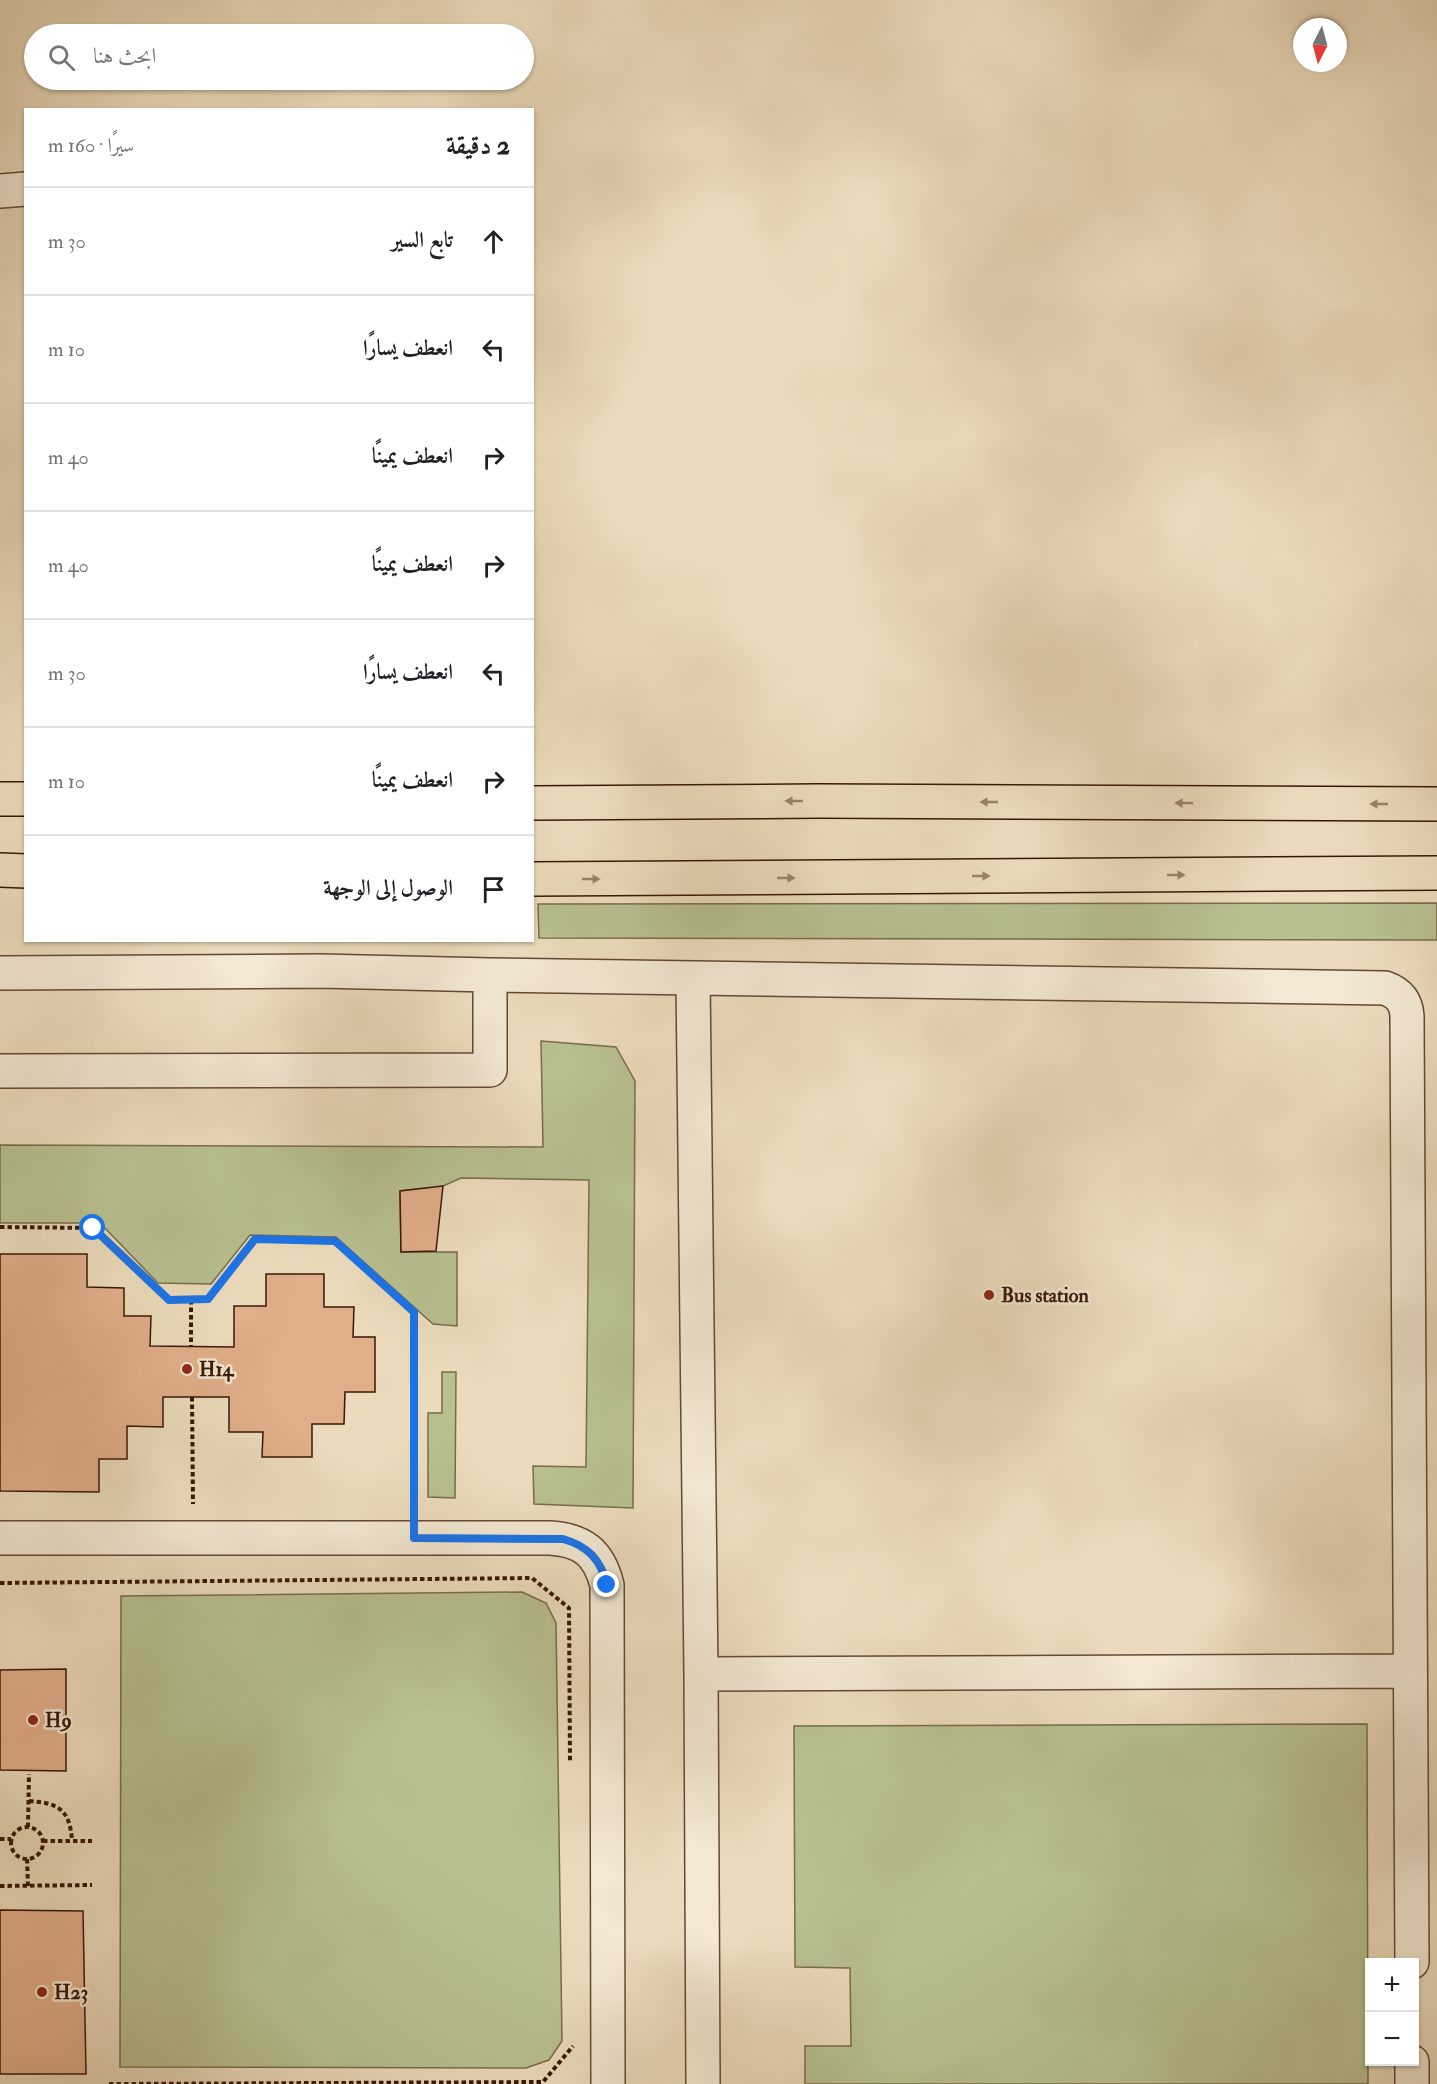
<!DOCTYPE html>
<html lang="ar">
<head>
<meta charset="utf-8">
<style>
	:root { --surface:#fff; --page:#f6f6f6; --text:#202124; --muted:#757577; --line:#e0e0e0 }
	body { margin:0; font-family:"IM FELL Double Pica",Amiri,serif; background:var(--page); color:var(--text); direction:rtl }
	.controls { position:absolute; right:18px; bottom:18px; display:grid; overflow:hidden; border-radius:0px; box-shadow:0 2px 4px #0004 }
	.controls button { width:54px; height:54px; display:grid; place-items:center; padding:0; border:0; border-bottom:2px solid var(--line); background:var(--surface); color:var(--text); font:30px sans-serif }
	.compass { position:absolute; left:1293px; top:18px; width:54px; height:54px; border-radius:50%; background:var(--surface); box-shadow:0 2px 4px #0004; rotate:186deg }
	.stop { position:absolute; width:18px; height:18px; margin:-14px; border:4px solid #1a73e8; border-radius:50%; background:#fff }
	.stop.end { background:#1a73e8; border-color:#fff; box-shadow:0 2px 6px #0008 }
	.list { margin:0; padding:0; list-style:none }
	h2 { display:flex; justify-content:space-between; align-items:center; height:78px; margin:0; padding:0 24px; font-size:26px }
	h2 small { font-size:20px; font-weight:400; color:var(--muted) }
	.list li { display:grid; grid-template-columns:39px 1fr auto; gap:18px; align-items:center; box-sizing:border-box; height:108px; padding:0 24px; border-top:2px solid var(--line) }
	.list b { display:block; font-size:22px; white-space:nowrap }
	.list em { font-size:20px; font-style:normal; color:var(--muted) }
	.icon { flex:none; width:33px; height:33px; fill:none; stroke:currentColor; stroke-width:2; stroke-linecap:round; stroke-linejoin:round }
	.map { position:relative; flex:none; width:1437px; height:2084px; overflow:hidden; direction:ltr }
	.search { position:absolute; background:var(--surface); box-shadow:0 2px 4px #0004; left:24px; top:24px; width:510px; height:66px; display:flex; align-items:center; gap:15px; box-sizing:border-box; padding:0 21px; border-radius:33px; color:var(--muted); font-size:22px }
	.panel { position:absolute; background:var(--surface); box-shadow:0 2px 4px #0004; left:24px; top:108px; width:510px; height:834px; border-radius:0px; direction:rtl }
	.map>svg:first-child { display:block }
	.green { fill:#b8c090; stroke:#786c4a; stroke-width:1.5 }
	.building { fill:#e1ae8a; stroke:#381705; stroke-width:1.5 }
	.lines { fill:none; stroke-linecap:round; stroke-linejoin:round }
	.minor-casing { stroke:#654833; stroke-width:36 }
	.major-casing { stroke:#381705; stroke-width:36 }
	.path { stroke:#381705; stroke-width:4; stroke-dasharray:4.5 3; stroke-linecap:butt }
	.minor { stroke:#f2e8d3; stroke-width:33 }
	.major { stroke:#ebdbbc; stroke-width:33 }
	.oneway { fill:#9a836a }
	.route { stroke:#1a73e8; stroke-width:8 }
	.poi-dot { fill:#8f2418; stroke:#f2e8d3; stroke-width:2 }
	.labels { text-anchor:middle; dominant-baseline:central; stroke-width:5; stroke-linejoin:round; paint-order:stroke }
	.poi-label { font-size:20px; font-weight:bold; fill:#381705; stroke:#f2e8d3; text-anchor:start }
</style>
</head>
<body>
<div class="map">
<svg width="1437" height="2084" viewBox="0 0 1437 2084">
	<rect width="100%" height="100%" fill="#ebdbbc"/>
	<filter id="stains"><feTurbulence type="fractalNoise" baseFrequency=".00333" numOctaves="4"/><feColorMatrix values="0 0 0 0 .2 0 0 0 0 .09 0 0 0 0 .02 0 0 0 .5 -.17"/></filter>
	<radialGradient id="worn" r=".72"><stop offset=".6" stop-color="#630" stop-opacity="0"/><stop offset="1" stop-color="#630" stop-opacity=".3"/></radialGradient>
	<path class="green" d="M 1437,903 L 1437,940 L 539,938 L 538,904 Z
		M 541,1041 L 616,1047 L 635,1081 L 633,1508 L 534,1504 L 533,1466 L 586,1467 L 589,1180 L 461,1178 L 443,1186 L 400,1191 L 401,1252 L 457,1252 L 457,1326 L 433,1324 L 336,1237 L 250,1235 L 211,1284 L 158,1283 L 100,1223 L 0,1223 L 0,1145 L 543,1147 Z
		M 442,1372 L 456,1372 L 455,1498 L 428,1497 L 428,1413 L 442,1413 Z
		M 522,1592 L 546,1603 L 556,1623 L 562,2041 L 549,2060 L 526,2068 L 120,2067 L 121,1596 Z
		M 1367,1724 L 1368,2084 L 805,2084 L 805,2046 L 851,2046 L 850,1968 L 795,1967 L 794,1726 Z"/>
	<path class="building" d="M 443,1186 L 436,1251 L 401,1252 L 400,1191 Z
		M 0,1254 L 87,1254 L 87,1287 L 124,1288 L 124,1316 L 151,1316 L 150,1346 L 234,1347 L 234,1306 L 266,1306 L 266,1274 L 324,1274 L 324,1307 L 354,1307 L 353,1337 L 375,1337 L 375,1392 L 345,1392 L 344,1424 L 312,1424 L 312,1457 L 262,1457 L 263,1432 L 229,1432 L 229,1397 L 163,1397 L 163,1427 L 127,1426 L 127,1459 L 99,1459 L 99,1492 L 0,1491 Z
		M 66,1669 L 66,1771 L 0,1770 L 0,1670 Z
		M 0,1910 L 83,1911 L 86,2074 L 0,2074 Z"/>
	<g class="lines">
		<g class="minor-casing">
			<path id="minor" d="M 0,191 L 26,189
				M 0,973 L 320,971 L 490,975 L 1385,988 C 1399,993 1406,1001 1407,1016 L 1412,1962
				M 693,978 L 701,1674 L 703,2084
				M 0,1071 L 490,1070 L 490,975
				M 0,1538 L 550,1538 C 583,1540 599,1553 607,1585 L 608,2084
				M 701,1674 L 1410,1671
				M 1412,2062 L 1412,2084"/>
		</g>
		<g class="major-casing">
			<path id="major" d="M 0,799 L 26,799
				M 532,803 L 819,801 L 1437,804
				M 0,870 L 26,871
				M 532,879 L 1437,873"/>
		</g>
		<path class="path" d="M 0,1227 L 93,1228 L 169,1300 L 208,1299 L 255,1239 L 335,1241 L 414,1312 L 414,1505
			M 191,1300 L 191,1347
			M 192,1397 L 193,1504
			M 0,1583 L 532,1578 L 569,1608 L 570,1763
			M 29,1801 C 58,1803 70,1809 72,1841
			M 28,1827 L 29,1774
			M11 1843a16 16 0 1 1 32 0a16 16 0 1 1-32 0Z
			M 0,1839 L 11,1839
			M 43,1841 L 92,1841
			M 27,1859 L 28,1886
			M 0,1886 L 92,1885
			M 109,2084 L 543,2082 L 573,2046"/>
		<use href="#minor" class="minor"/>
		<use href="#major" class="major"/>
	</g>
	<defs><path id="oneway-solid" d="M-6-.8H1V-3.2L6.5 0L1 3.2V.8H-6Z" transform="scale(1.5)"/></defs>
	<g class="oneway">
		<use href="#oneway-solid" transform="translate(794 801) rotate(180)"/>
		<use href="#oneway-solid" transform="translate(989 802) rotate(-180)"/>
		<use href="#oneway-solid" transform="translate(1184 803) rotate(-180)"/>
		<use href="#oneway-solid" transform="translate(1379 804) rotate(-180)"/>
		<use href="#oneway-solid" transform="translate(1176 875)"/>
		<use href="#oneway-solid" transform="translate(981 876)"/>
		<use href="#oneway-solid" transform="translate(786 878)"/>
		<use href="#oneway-solid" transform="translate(591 879)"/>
	</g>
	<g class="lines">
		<path class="route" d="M 93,1228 L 169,1300 L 208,1299 L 255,1239 L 335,1241 L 414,1312 L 414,1538 L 563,1539 C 588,1546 601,1560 607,1585"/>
	</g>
	<g class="poi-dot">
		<circle cx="989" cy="1295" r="6"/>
		<circle cx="187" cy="1369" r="6"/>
		<circle cx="33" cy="1720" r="6"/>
		<circle cx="42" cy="1992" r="6"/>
	</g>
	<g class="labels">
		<g class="poi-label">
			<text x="1001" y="1295">Bus station</text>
			<text x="199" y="1369">H14</text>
			<text x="45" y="1720">H9</text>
			<text x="54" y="1992">H23</text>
		</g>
	</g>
	<rect width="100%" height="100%" filter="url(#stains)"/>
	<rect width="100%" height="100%" fill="url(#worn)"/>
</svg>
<div class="controls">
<button>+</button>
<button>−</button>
</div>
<svg class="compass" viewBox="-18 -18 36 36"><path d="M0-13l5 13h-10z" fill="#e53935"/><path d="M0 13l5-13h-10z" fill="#757577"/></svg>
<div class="stop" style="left:93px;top:1228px"></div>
<div class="stop end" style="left:607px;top:1585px"></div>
<div class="search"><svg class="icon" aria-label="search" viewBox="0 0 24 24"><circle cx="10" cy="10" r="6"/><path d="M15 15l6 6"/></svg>ابحث هنا</div>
<section class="panel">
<h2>2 دقيقة<small>سيرًا · 160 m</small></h2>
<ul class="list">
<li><svg class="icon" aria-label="ahead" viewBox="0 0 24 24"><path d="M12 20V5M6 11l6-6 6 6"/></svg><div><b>تابع السير</b></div><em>30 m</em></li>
<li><svg class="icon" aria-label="left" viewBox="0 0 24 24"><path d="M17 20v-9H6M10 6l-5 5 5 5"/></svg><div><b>انعطف يسارًا</b></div><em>10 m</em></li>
<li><svg class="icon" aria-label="right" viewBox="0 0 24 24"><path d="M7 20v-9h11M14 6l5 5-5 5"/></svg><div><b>انعطف يمينًا</b></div><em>40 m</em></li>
<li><svg class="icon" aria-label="right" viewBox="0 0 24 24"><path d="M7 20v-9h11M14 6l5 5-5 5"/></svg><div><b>انعطف يمينًا</b></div><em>40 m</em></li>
<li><svg class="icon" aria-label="left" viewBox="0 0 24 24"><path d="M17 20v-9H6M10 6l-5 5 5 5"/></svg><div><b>انعطف يسارًا</b></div><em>30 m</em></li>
<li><svg class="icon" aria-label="right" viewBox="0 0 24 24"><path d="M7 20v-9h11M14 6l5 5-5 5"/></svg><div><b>انعطف يمينًا</b></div><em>10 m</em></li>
<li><svg class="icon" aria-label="arrive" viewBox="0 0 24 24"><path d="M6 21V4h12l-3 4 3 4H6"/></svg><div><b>الوصول إلى الوجهة</b></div></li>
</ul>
</section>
</div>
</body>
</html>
